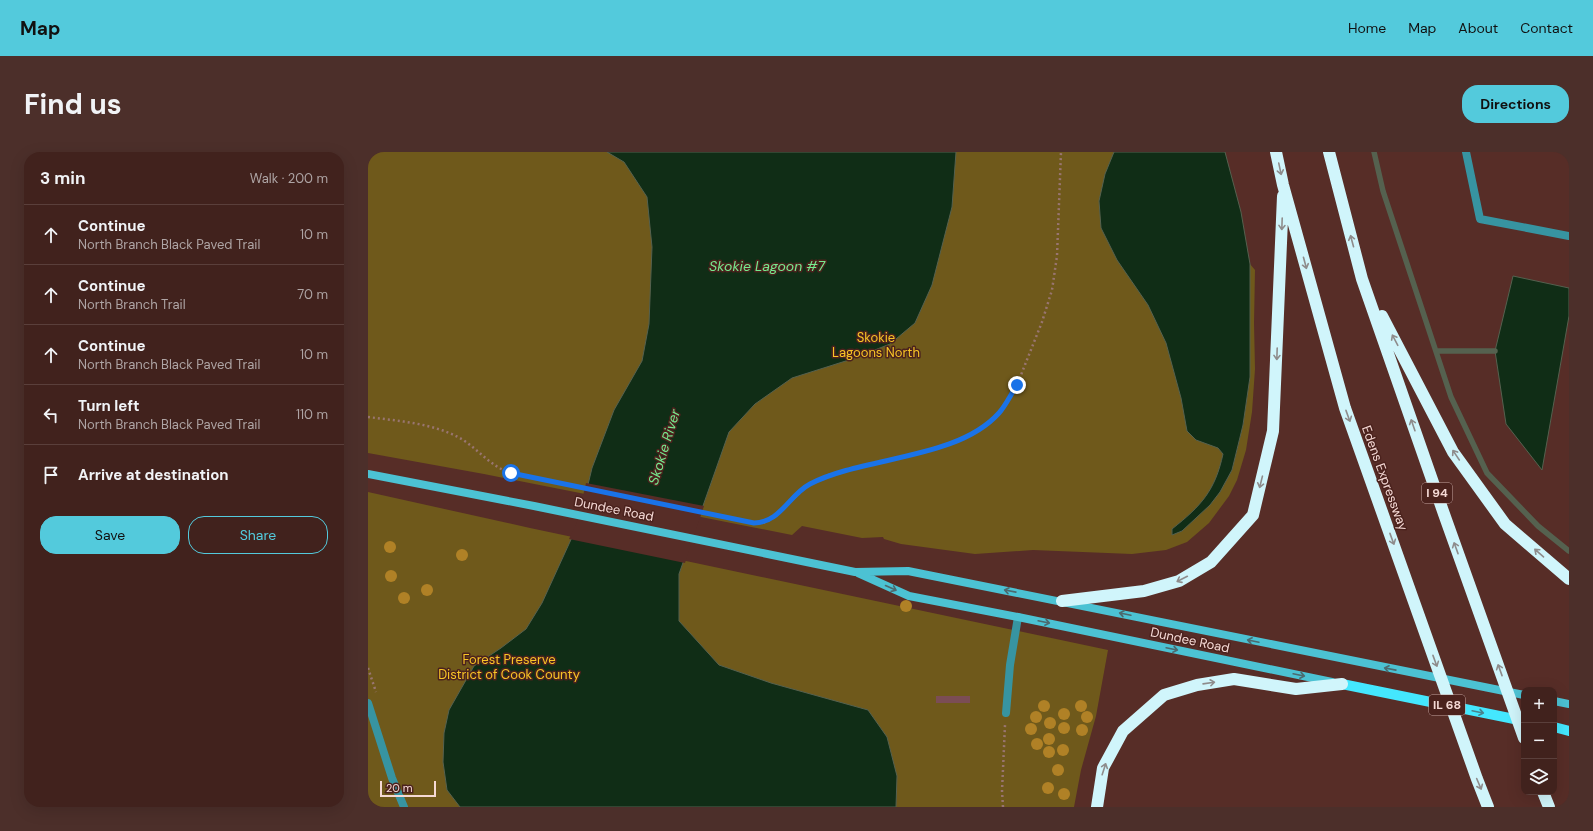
<!DOCTYPE html>
<html lang="en">
<head>
<meta charset="utf-8">
<style>
	:root { --surface:#41221d; --page:#4c2f2a; --text:#f1f3f6; --muted:#aea4a4; --line:#5a3f3b; --accent:#53cadc }
	body { margin:0; font-family:"DM Sans",sans-serif; background:var(--page); color:var(--text) }
	.controls { position:absolute; right:12px; bottom:12px; display:grid; overflow:hidden; border-radius:8px; box-shadow:0 4px 16px #0002 }
	.controls button { width:36px; height:36px; display:grid; place-items:center; padding:0; border:0; border-bottom:1px solid var(--line); background:var(--surface); color:var(--text); font:20px sans-serif }
	.scale { position:absolute; left:12px; bottom:10px; width:56px; box-sizing:border-box; padding-left:4px; border:2px solid #f5d9d5; border-top:0; font-size:11px; line-height:14px; white-space:nowrap; color:#f5d9d5; -webkit-text-stroke:3px #4b221d; paint-order:stroke }
	.stop { position:absolute; width:12px; height:12px; margin:-9px; border:3px solid #1a73e8; border-radius:50%; background:#fff }
	.stop.end { background:#1a73e8; border-color:#fff; box-shadow:0 1px 4px #0008 }
	.list { margin:0; padding:0; list-style:none }
	h2 { display:flex; justify-content:space-between; align-items:center; height:52px; margin:0; padding:0 16px; font-size:17px }
	h2 small { font-size:13px; font-weight:400; color:var(--muted) }
	.list li { display:grid; grid-template-columns:26px 1fr auto; gap:12px; align-items:center; box-sizing:border-box; height:60px; padding:0 16px; border-top:1px solid var(--line) }
	.list b { display:block; font-size:15px; white-space:nowrap }
	.list p { margin:0; font-size:13px; white-space:nowrap; color:var(--muted) }
	.list em { font-size:13px; font-style:normal; color:var(--muted) }
	.actions { display:flex; gap:8px; padding:12px 16px }
	.actions a { flex:1; padding:9px 0; border:1px solid var(--accent); border-radius:16px; text-align:center; font-size:14px; color:var(--accent) }
	.actions .main { background:var(--accent); color:#111 }
	.icon { flex:none; width:22px; height:22px; fill:none; stroke:currentColor; stroke-width:2; stroke-linecap:round; stroke-linejoin:round }
	.map { position:relative; flex:none; width:1201px; height:655px; overflow:hidden; border-radius:16px }
	header { display:flex; align-items:center; gap:24px; box-sizing:border-box; height:56px; padding:0 20px; background:var(--accent); color:#111 }
	header strong { font-size:19px }
	nav { display:flex; gap:22px; margin-inline-start:auto; font-size:14px }
	.intro { display:flex; align-items:center; justify-content:space-between; box-sizing:border-box; height:96px; padding:0 24px }
	h1 { margin:0; font-size:28px }
	.button { padding:10px 18px; border-radius:16px; background:var(--accent); color:#111; font-size:14px; font-weight:700 }
	main { display:flex; gap:24px; padding:0 24px }
	aside { flex:1; background:var(--surface); border-radius:16px; box-shadow:0 4px 16px #0002 }
	.map>svg:first-child { display:block }
	.green { fill:#6f591b }
	.water { fill:#102d16; stroke:#55614f }
	.pier { fill:#572d27 }
	.lines { fill:none; stroke-linecap:round; stroke-linejoin:round }
	.stream { stroke:#55614f; stroke-width:5.5 }
	.building { fill:#7b4d55 }
	.path { stroke:#997570; stroke-width:2.5; stroke-dasharray:2 3; stroke-linecap:butt }
	.service { stroke:#3794a1; stroke-width:8 }
	.secondary { stroke:#4cc2d3; stroke-width:8 }
	.primary { stroke:#44e7fe; stroke-width:10 }
	.motorway { stroke:#d0f5fb; stroke-width:12 }
	.tree { fill:#b08126 }
	.oneway { stroke:#8e8c8c }
	.oneway2 { stroke:#4b6a6f }
	.oneway3 { stroke:#48848e }
	.route { stroke:#1a73e8; stroke-width:5 }
	.labels { text-anchor:middle; dominant-baseline:central; stroke-width:3; stroke-linejoin:round; paint-order:stroke }
	.shield { fill:#4b221d; stroke:#c2a29e; stroke-width:1 }
	.shield-label { font-size:12px; font-weight:bold; fill:#f5d9d5 }
	.park-label { font-size:13px; fill:#f9c626; stroke:#4b221d }
	.street-label { font-size:13px; fill:#f5d9d5; stroke:#4b221d }
	.water-label { font-size:14px; font-style:italic; fill:#76ea8f; stroke:#4b221d }
</style>
</head>
<body>
<header>
<strong>Map</strong>
<nav><a>Home</a><a>Map</a><a>About</a><a>Contact</a></nav>
</header>
<div class="intro"><h1>Find us</h1><a class="button">Directions</a></div>
<main>
<aside>
<h2>3 min<small>Walk · 200 m</small></h2>
<ul class="list">
<li><svg class="icon" aria-label="ahead" viewBox="0 0 24 24"><path d="M12 20V5M6 11l6-6 6 6"/></svg><div><b>Continue</b><p>North Branch Black Paved Trail</p></div><em>10 m</em></li>
<li><svg class="icon" aria-label="ahead" viewBox="0 0 24 24"><path d="M12 20V5M6 11l6-6 6 6"/></svg><div><b>Continue</b><p>North Branch Trail</p></div><em>70 m</em></li>
<li><svg class="icon" aria-label="ahead" viewBox="0 0 24 24"><path d="M12 20V5M6 11l6-6 6 6"/></svg><div><b>Continue</b><p>North Branch Black Paved Trail</p></div><em>10 m</em></li>
<li><svg class="icon" aria-label="left" viewBox="0 0 24 24"><path d="M17 20v-9H6M10 6l-5 5 5 5"/></svg><div><b>Turn left</b><p>North Branch Black Paved Trail</p></div><em>110 m</em></li>
<li><svg class="icon" aria-label="arrive" viewBox="0 0 24 24"><path d="M6 21V4h12l-3 4 3 4H6"/></svg><div><b>Arrive at destination</b></div></li>
</ul>
<div class="actions"><a class="main">Save</a><a>Share</a></div>
</aside>
<div class="map">
<svg width="1201" height="655" viewBox="0 0 1201 655">
	<rect width="100%" height="100%" fill="#572d27"/>
	<path class="green" d="M 0,0 L 850,0 L 877,107 L 852,340 L 864,318 L 875,273 L 882,225 L 882,112 L 887,118 L 886,171 L 887,217 L 884,260 L 878,298 L 869,328 L 861,344 L 841,371 L 819,390 L 798,398 L 764,402 L 665,398 L 607,402 L 533,392 L 516,387 L 515,385 L 494,386 L 434,374 L 424,383 L 116,322 L 0,301 Z
		M 0,340 L 162,376 L 740,498 L 728,564 L 713,618 L 706,655 L 0,655 Z"/>
	<path class="water" d="M 239,0 L 588,0 L 584,55 L 564,133 L 547,171 L 522,192 L 484,207 L 424,226 L 387,252 L 361,280 L 311,422 L 311,469 L 351,513 L 403,531 L 500,558 L 519,585 L 529,624 L 528,655 L 92,655 L 79,638 L 75,610 L 76,581 L 81,558 L 106,514 L 133,496 L 158,477 L 174,451 L 211,370 L 224,316 L 246,258 L 274,209 L 281,172 L 284,95 L 279,45 L 256,10 Z
		M 746,0 L 857,0 L 873,60 L 882,112 L 882,225 L 875,273 L 864,318 L 852,340 L 842,353 L 814,379 L 804,383 L 804,377 C 833,354 847,339 855,302 L 850,296 L 828,288 L 819,279 L 813,246 L 798,191 L 780,153 L 749,108 L 733,76 L 731,49 L 737,22 Z
		M 1145,124 L 1201,136 L 1201,164 L 1174,318 L 1138,272 L 1127,199 Z"/>
	<path class="pier" d="M 218,331 L 336,354 L 317,411 L 201,387 L 209,370 Z"/>
	<g class="lines">
		<path class="stream" d="M 1006,0 L 1015,39 L 1083,245 L 1119,321 L 1170,374 L 1201,399
			M 1068,199 L 1127,199"/>
	</g>
	<path class="building" d="M 568,544 L 602,544 L 602,551 L 568,551 Z"/>
	<g class="lines">
		<path class="path" d="M 0,265 C 30,269 63,271 90,285 C 109,295 122,315 143,321 L 386,371 L 395,371 L 405,366 L 440,333 L 461,323 L 554,300 L 590,289 L 612,277 L 631,261 L 649,233 L 674,170 L 684,138 L 689,104 L 693,0
			M 0,516 L 8,540
			M 635,655 L 634,639 L 637,573"/>
		<path class="service" d="M 1098,0 L 1112,67 L 1201,84
			M 0,551 L 24,626 L 36,655
			M 638,561 L 642,513 L 650,465"/>
		<path class="secondary" d="M 0,322 L 166,354 L 487,420 L 540,419 L 1156,543
			M 490,421 L 541,444 L 650,465 L 964,530
			M 1186,549 L 1201,552"/>
		<path class="primary" d="M 974,532 L 1156,569
			M 1186,575 L 1201,579"/>
		<path class="motorway" d="M 908,0 L 915,33 L 977,256 L 1109,627 L 1120,655
			M 961,0 L 994,127 L 1076,362 L 1156,586
			M 1014,164 L 1085,300 L 1137,372 L 1201,427
			M 694,449 L 776,439 L 811,429 L 843,410 L 885,363 L 905,279 L 915,44
			M 1175,640 L 1181,655
			M 729,655 L 735,616 L 755,579 L 796,543 L 829,533 L 866,527 L 928,537 L 974,532"/>
	</g>
	<g class="tree">
		<circle cx="22" cy="395" r="6"/>
		<circle cx="94" cy="403" r="6"/>
		<circle cx="23" cy="424" r="6"/>
		<circle cx="59" cy="438" r="6"/>
		<circle cx="36" cy="446" r="6"/>
		<circle cx="538" cy="454" r="6"/>
		<circle cx="676" cy="554" r="6"/>
		<circle cx="713" cy="554" r="6"/>
		<circle cx="696" cy="562" r="6"/>
		<circle cx="668" cy="565" r="6"/>
		<circle cx="719" cy="565" r="6"/>
		<circle cx="682" cy="571" r="6"/>
		<circle cx="696" cy="576" r="6"/>
		<circle cx="663" cy="577" r="6"/>
		<circle cx="714" cy="578" r="6"/>
		<circle cx="681" cy="587" r="6"/>
		<circle cx="669" cy="592" r="6"/>
		<circle cx="695" cy="598" r="6"/>
		<circle cx="681" cy="600" r="6"/>
		<circle cx="690" cy="618" r="6"/>
		<circle cx="680" cy="636" r="6"/>
		<circle cx="696" cy="642" r="6"/>
	</g>
	<defs><path id="oneway-shaft" d="M-6 0H5M1.5-3L5.5 0L1.5 3" fill="none" stroke-width="1.6" stroke-linecap="round" stroke-linejoin="round"/></defs>
	<g class="oneway">
		<use href="#oneway-shaft" transform="translate(912 17) rotate(78)"/>
		<use href="#oneway-shaft" transform="translate(914 72) rotate(92)"/>
		<use href="#oneway-shaft" transform="translate(984 89) rotate(-105)"/>
		<use href="#oneway-shaft" transform="translate(937 111) rotate(75)"/>
		<use href="#oneway-shaft" transform="translate(1027 188) rotate(-118)"/>
		<use href="#oneway-shaft" transform="translate(909 202) rotate(92)"/>
		<use href="#oneway-shaft" transform="translate(980 264) rotate(70)"/>
		<use href="#oneway-shaft" transform="translate(1045 273) rotate(-109)"/>
		<use href="#oneway-shaft" transform="translate(1088 303) rotate(-124)"/>
		<use href="#oneway-shaft" transform="translate(893 330) rotate(104)"/>
		<use href="#oneway-shaft" transform="translate(1024 387) rotate(70)"/>
		<use href="#oneway-shaft" transform="translate(1088 396) rotate(-110)"/>
		<use href="#oneway-shaft" transform="translate(1171 401) rotate(-139)"/>
		<use href="#oneway-shaft" transform="translate(814 427) rotate(153)"/>
		<use href="#oneway-shaft" transform="translate(1067 509) rotate(70)"/>
		<use href="#oneway-shaft" transform="translate(1132 518) rotate(-110)"/>
		<use href="#oneway-shaft" transform="translate(841 531) rotate(-8)"/>
		<use href="#oneway-shaft" transform="translate(736 617) rotate(-72)"/>
		<use href="#oneway-shaft" transform="translate(1111 632) rotate(67)"/>
	</g>
	<g class="oneway2">
		<use href="#oneway-shaft" transform="translate(523 436) rotate(24)"/>
		<use href="#oneway-shaft" transform="translate(642 439) rotate(-169)"/>
		<use href="#oneway-shaft" transform="translate(757 462) rotate(-168)"/>
		<use href="#oneway-shaft" transform="translate(676 470) rotate(12)"/>
		<use href="#oneway-shaft" transform="translate(885 489) rotate(-168)"/>
		<use href="#oneway-shaft" transform="translate(804 497) rotate(12)"/>
		<use href="#oneway-shaft" transform="translate(1022 517) rotate(-169)"/>
		<use href="#oneway-shaft" transform="translate(931 523) rotate(12)"/>
	</g>
	<use class="oneway3" href="#oneway-shaft" transform="translate(1110 560) rotate(12)"/>
	<g class="lines">
		<path class="route" d="M 143,321 L 386,371 C 412,371 421,343 442,332 C 496,304 589,308 631,261 C 638,253 643,242 649,233"/>
	</g>
	<g class="labels">
		<g class="shield">
			<rect x="1054" y="331" width="30" height="20" rx="3"/>
			<rect x="1061" y="543" width="36" height="20" rx="3"/>
		</g>
		<g class="shield-label">
			<text x="1069" y="341">I 94</text>
			<text x="1079" y="553">IL 68</text>
		</g>
		<g class="park-label">
			<text x="508" y="185">Skokie<tspan x="508" dy="15">Lagoons North</tspan></text>
			<text x="141" y="507">Forest Preserve<tspan x="141" dy="15">District of Cook County</tspan></text>
		</g>
		<g class="street-label">
			<text transform="translate(1017 326) rotate(70)">Edens Expressway</text>
			<text transform="translate(246 357) rotate(11)">Dundee Road</text>
			<text transform="translate(822 488) rotate(12)">Dundee Road</text>
		</g>
		<g class="water-label">
			<text x="399" y="114">Skokie Lagoon #7</text>
			<text transform="translate(296 295) rotate(-73)">Skokie River</text>
		</g>
	</g>
</svg>
<div class="controls">
<button>+</button>
<button>−</button>
<button><svg class="icon" aria-label="layers" viewBox="0 0 24 24"><path d="M12 4l9 5-9 5-9-5zM3 14l9 5 9-5"/></svg></button>
</div>
<div class="scale">20 m</div>
<div class="stop" style="left:143px;top:321px"></div>
<div class="stop end" style="left:649px;top:233px"></div>
</div>
</main>
</body>
</html>
